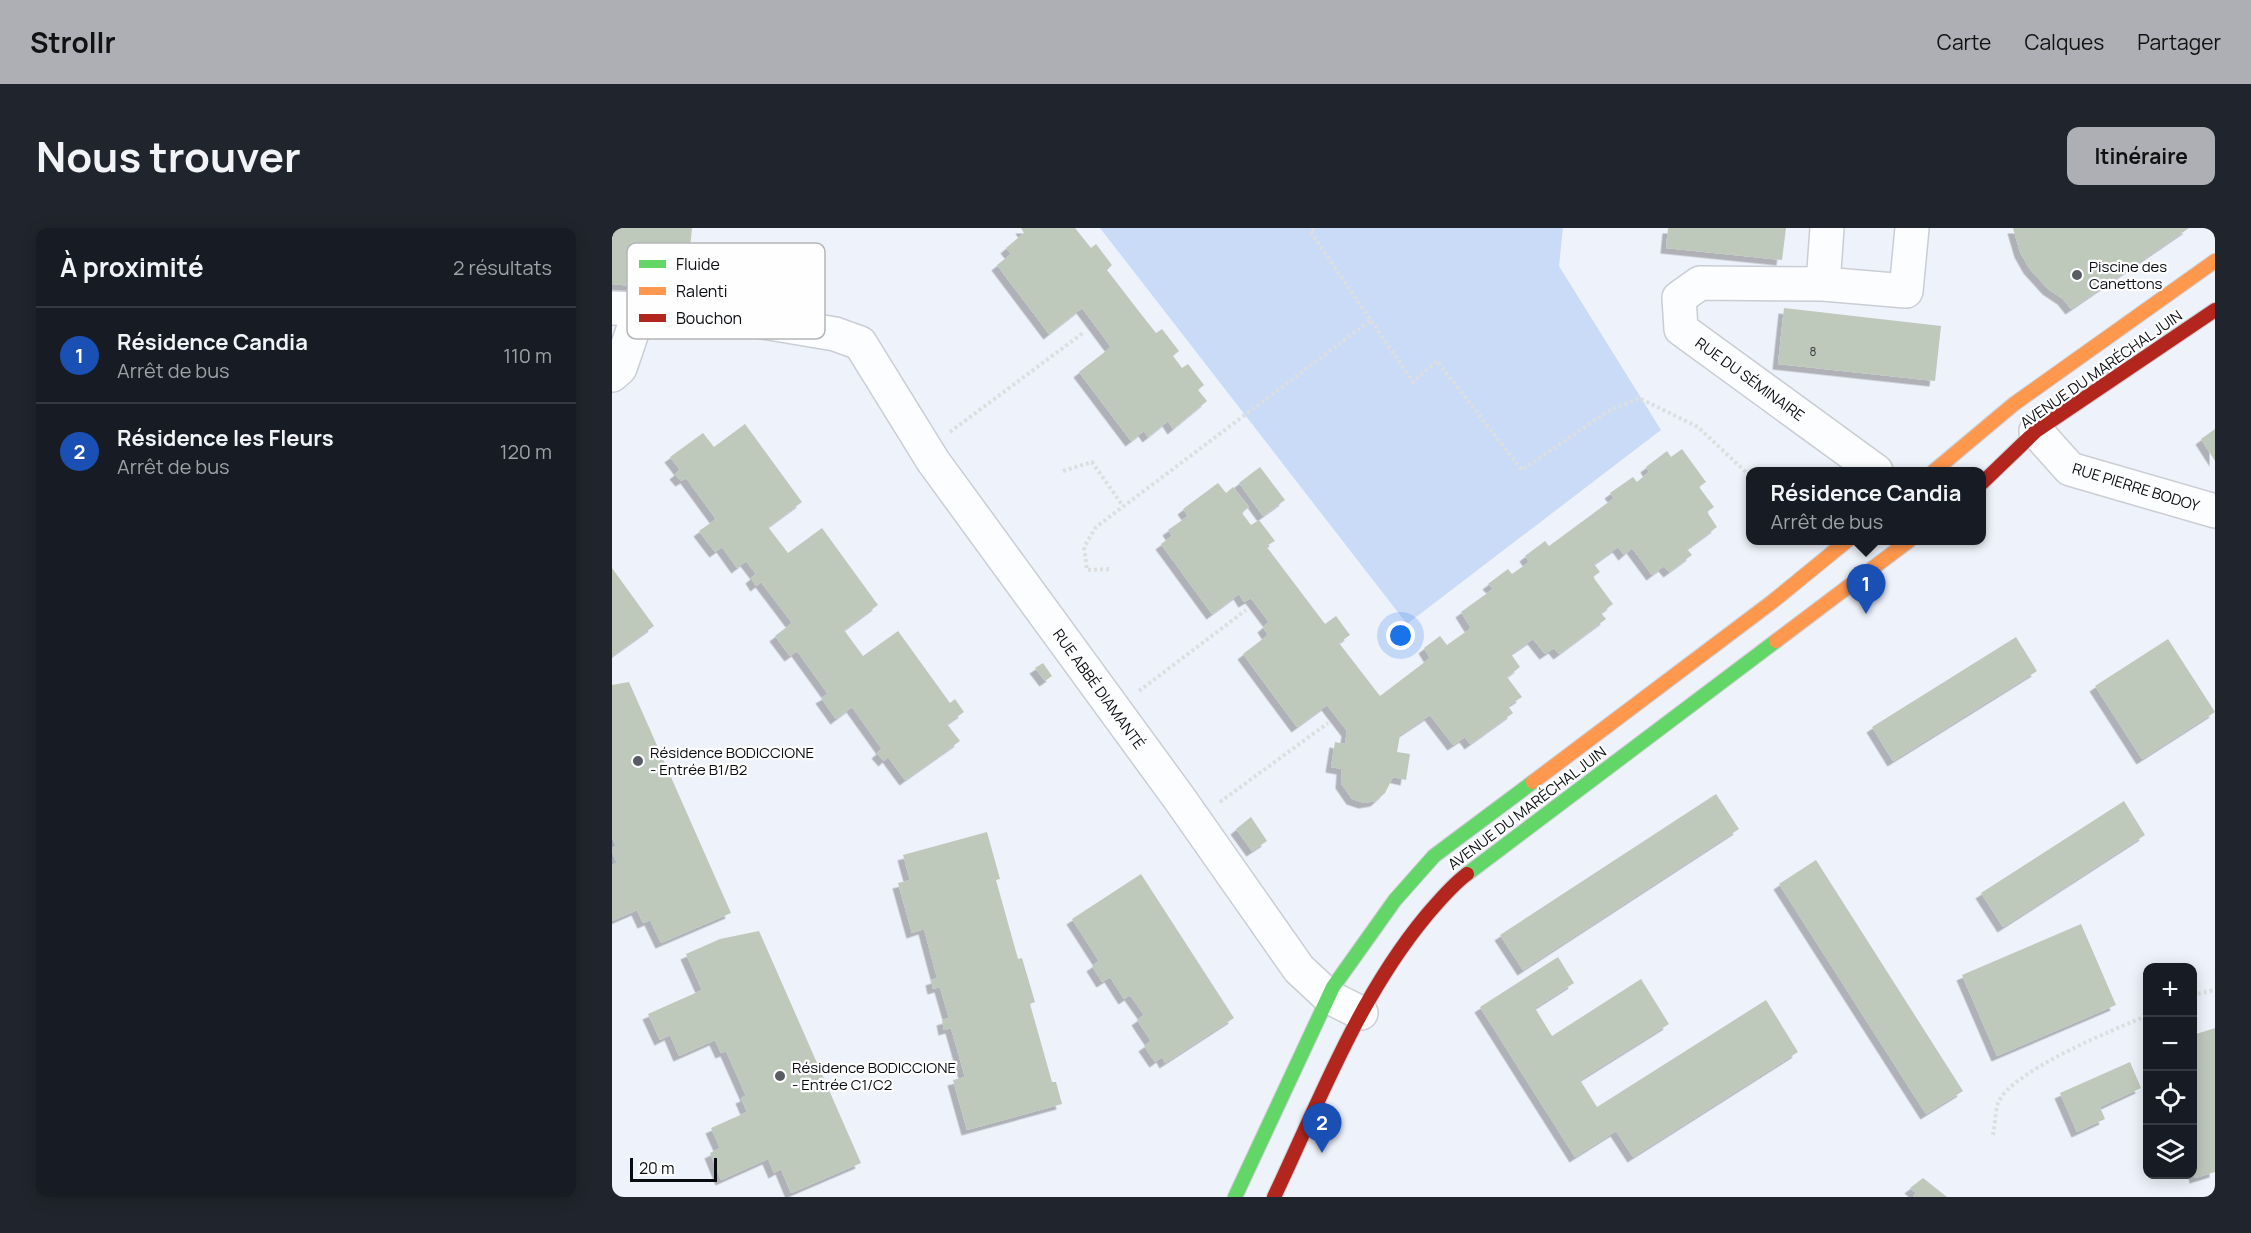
<!DOCTYPE html>
<html lang="fr">
<head>
<meta charset="utf-8">
<style>
	:root { --surface:#171b24; --page:#20242c; --text:#f1f3f6; --muted:#9ea1a6; --line:#363941; --accent:#adafb4 }
	body { margin:0; font-family:Manrope,sans-serif; background:var(--page); color:var(--text) }
	.controls { position:absolute; right:18px; bottom:18px; display:grid; overflow:hidden; border-radius:12px; box-shadow:0 3px 15px #0003 }
	.controls button { width:54px; height:54px; display:grid; place-items:center; padding:0; border:0; border-bottom:2px solid var(--line); background:var(--surface); color:var(--text); font:30px sans-serif }
	.scale { position:absolute; left:18px; bottom:15px; width:87px; box-sizing:border-box; padding-left:6px; border:3px solid #090c11; border-top:0; font-size:16px; line-height:21px; white-space:nowrap; color:#090c11; -webkit-text-stroke:4px #fefefe; paint-order:stroke }
	.you { position:absolute; left:789px; top:408px; width:21px; height:21px; margin:-15px; border:4px solid #fff; border-radius:50%; background:#1a73e8; box-shadow:0 0 0 9px #1a73e833 }
	.badge { display:grid; place-items:center; width:39px; height:39px; border-radius:50%; background:var(--accent); color:#fff; font-size:20px; font-weight:700 }
	.pin { position:absolute; translate:-50% -50px; filter:drop-shadow(0 2px 3px #0008) }
	.pin::after { content:''; position:absolute; top:32px; width:21px; height:18px; background:inherit; clip-path:polygon(0 0,100% 0,50% 100%) }
	.popup { position:absolute; left:1134px; top:239px; width:240px; height:78px; box-sizing:border-box; display:grid; place-content:center; border-radius:12px; background:var(--surface); filter:drop-shadow(0 2px 4px #0005); font-size:20px; white-space:nowrap; color:var(--muted) }
	.popup b { font-size:22px; color:var(--text) }
	.popup::after { content:''; position:absolute; left:50%; top:100%; margin-left:-12px; border:12px solid transparent; border-top-color:var(--surface) }
	.list { margin:0; padding:0; list-style:none }
	h2 { display:flex; justify-content:space-between; align-items:center; height:78px; margin:0; padding:0 24px; font-size:26px }
	h2 small { font-size:20px; font-weight:400; color:var(--muted) }
	.list li { display:grid; grid-template-columns:39px 1fr auto; gap:18px; align-items:center; box-sizing:border-box; height:96px; padding:0 24px; border-top:2px solid var(--line) }
	.list b { display:block; font-size:22px; white-space:nowrap }
	.list p { margin:0; font-size:20px; white-space:nowrap; color:var(--muted) }
	.list em { font-size:20px; font-style:normal; color:var(--muted) }
	.icon { flex:none; width:33px; height:33px; fill:none; stroke:currentColor; stroke-width:2; stroke-linecap:round; stroke-linejoin:round }
	.map { position:relative; flex:none; width:1603px; height:969px; overflow:hidden; border-radius:12px }
	header { display:flex; align-items:center; gap:36px; box-sizing:border-box; height:84px; padding:0 30px; background:var(--accent); color:#111 }
	header strong { font-size:28px }
	nav { display:flex; gap:33px; margin-inline-start:auto; font-size:21px }
	.intro { display:flex; align-items:center; justify-content:space-between; box-sizing:border-box; height:144px; padding:0 36px }
	h1 { margin:0; font-size:42px }
	.button { padding:15px 27px; border-radius:12px; background:var(--accent); color:#111; font-size:21px; font-weight:700 }
	main { display:flex; gap:36px; padding:0 36px }
	aside { flex:1; background:var(--surface); border-radius:12px; box-shadow:0 3px 15px #0003 }
	.map>svg:first-child { display:block }
	.green { fill:#cadbf8 }
	.building { fill:#bec9bc; filter:url(#shadow) }
	.lines { fill:none; stroke-linecap:round; stroke-linejoin:round }
	.street-casing { stroke:#cacdd4; stroke-width:36 }
	.fast-casing { stroke:#cacdd4; stroke-width:16 }
	.slow-casing { stroke:#cacdd4; stroke-width:16 }
	.jam-casing { stroke:#cacdd4; stroke-width:16 }
	.path { stroke:#dddee0; stroke-width:4; stroke-dasharray:3 3; stroke-linecap:butt }
	.street { stroke:#fcfdfe; stroke-width:33 }
	.fast { stroke:#63d668; stroke-width:14 }
	.slow { stroke:#ff974d; stroke-width:14 }
	.jam { stroke:#b3261e; stroke-width:14 }
	.poi-dot { fill:#595c63; stroke:#fefefe; stroke-width:2 }
	.labels { text-anchor:middle; dominant-baseline:central; stroke-width:4.5; stroke-linejoin:round; paint-order:stroke }
	.number-label { font-size:12px; fill:#363b3c }
	.poi-label { font-size:15px; fill:#090c11; stroke:#fefefe; text-anchor:start }
	.street-label { font-size:15px; fill:#090c11; stroke:#fefefe }
	.key { fill:#fefefe; stroke:#b4b5b7; stroke-width:1.5 }
	.key-label { font-size:16px; fill:#090c11 }
</style>
</head>
<body>
<header>
<strong>Strollr</strong>
<nav><a>Carte</a><a>Calques</a><a>Partager</a></nav>
</header>
<div class="intro"><h1>Nous trouver</h1><a class="button">Itinéraire</a></div>
<main>
<aside>
<h2>À proximité<small>2 résultats</small></h2>
<ul class="list">
<li><span class="badge" style="background:#1a4fb4">1</span><div><b>Résidence Candia</b><p>Arrêt de bus</p></div><em>110 m</em></li>
<li><span class="badge" style="background:#1a4fb4">2</span><div><b>Résidence les Fleurs</b><p>Arrêt de bus</p></div><em>120 m</em></li>
</ul>
</aside>
<div class="map">
<svg width="1603" height="969" viewBox="0 0 1603 969">
	<defs>
		<filter id="shadow"><feDropShadow dx="-5.5" dy="5.5" stdDeviation="0" flood-color="#0004"/></filter>
	</defs>
	<rect width="100%" height="100%" fill="#eef2fa"/>
	<path class="green" d="M 488,0 L 951,0 L 947,38 L 1049,202 L 795,396 Z"/>
	<path class="building" d="M 0,0 L 80,0 L 74,63 L 0,56 Z
		M 409,0 L 463,0 L 479,20 L 484,16 L 500,37 L 495,42 L 529,86 L 544,105 L 550,101 L 567,123 L 561,128 L 570,140 L 576,136 L 592,157 L 586,162 L 595,173 L 561,201 L 556,193 L 536,209 L 532,203 L 519,213 L 467,144 L 499,119 L 470,80 L 437,106 L 385,37 L 399,26 L 394,20 L 412,5 Z
		M 1056,0 L 1174,0 L 1170,32 L 1054,20 Z
		M 1401,0 L 1577,0 L 1459,81 L 1451,71 L 1436,61 L 1417,40 L 1408,24 Z
		M 1172,80 L 1329,98 L 1323,153 L 1166,136 Z
		M 133,196 L 190,274 L 156,299 L 176,325 L 210,300 L 266,377 L 232,402 L 251,428 L 286,403 L 338,475 L 343,471 L 352,484 L 335,496 L 348,513 L 293,552 L 276,529 L 272,533 L 265,525 L 270,521 L 240,479 L 224,491 L 209,470 L 216,466 L 185,423 L 178,428 L 163,408 L 180,395 L 149,354 L 144,358 L 139,350 L 144,346 L 134,333 L 125,340 L 110,319 L 103,324 L 87,303 L 104,291 L 74,250 L 69,253 L 63,246 L 68,242 L 58,229 L 91,205 L 102,219 Z
		M 1603,201 L 1603,233 L 1589,211 Z
		M 1070,221 L 1094,254 L 1087,259 L 1102,279 L 1095,284 L 1105,299 L 1075,321 L 1080,327 L 1057,344 L 1052,338 L 1040,347 L 1020,320 L 1012,327 L 1006,319 L 982,336 L 988,344 L 981,349 L 1001,376 L 989,385 L 994,391 L 947,426 L 942,420 L 933,426 L 921,411 L 899,426 L 908,439 L 895,449 L 910,469 L 896,478 L 901,485 L 858,516 L 853,509 L 841,517 L 818,487 L 788,507 L 785,524 L 798,526 L 794,552 L 781,549 L 773,565 L 764,573 L 752,575 L 740,571 L 729,555 L 730,541 L 719,539 L 723,514 L 733,516 L 735,503 L 715,477 L 685,499 L 631,426 L 656,407 L 651,399 L 657,394 L 639,370 L 632,374 L 627,366 L 600,386 L 549,316 L 560,308 L 556,302 L 576,288 L 571,281 L 606,255 L 614,265 L 621,259 L 637,279 L 630,285 L 639,297 L 647,292 L 663,313 L 654,318 L 713,396 L 724,388 L 738,407 L 727,415 L 768,468 L 818,430 L 812,420 L 828,408 L 835,417 L 859,400 L 849,384 L 881,361 L 876,356 L 896,341 L 900,346 L 917,334 L 913,328 L 933,313 L 937,318 L 971,293 L 1002,270 L 998,265 L 1021,249 L 1025,254 L 1037,244 L 1034,239 L 1055,223 L 1059,229 Z
		M 648,239 L 673,272 L 651,288 L 627,255 Z
		M 0,340 L 42,398 L 0,428 Z
		M 1404,409 L 1425,443 L 1281,533 L 1260,499 Z
		M 1556,411 L 1603,484 L 1530,531 L 1483,458 Z
		M 431,435 L 440,448 L 433,453 L 423,440 Z
		M 17,454 L 119,685 L 49,715 L 38,692 L 31,695 L 25,682 L 0,693 L 0,637 L 5,635 L 0,624 L 0,620 L 4,618 L 0,610 L 0,457 Z
		M 1104,566 L 1127,601 L 911,742 L 888,707 Z
		M 1512,573 L 1533,607 L 1391,699 L 1369,665 Z
		M 639,589 L 655,613 L 640,623 L 624,601 Z
		M 375,604 L 388,651 L 384,652 L 406,731 L 410,730 L 423,774 L 418,776 L 440,854 L 444,854 L 450,876 L 355,902 L 341,852 L 353,849 L 339,800 L 332,802 L 330,792 L 337,790 L 328,759 L 321,761 L 319,752 L 325,750 L 312,701 L 300,705 L 286,655 L 298,652 L 291,627 Z
		M 1204,632 L 1351,863 L 1314,886 L 1167,656 Z
		M 529,646 L 622,790 L 553,835 L 550,829 L 543,834 L 532,818 L 539,813 L 525,792 L 532,787 L 518,767 L 512,771 L 498,749 L 490,754 L 480,738 L 487,733 L 460,691 Z
		M 1469,696 L 1504,777 L 1385,828 L 1350,747 Z
		M 147,703 L 249,935 L 179,965 L 169,941 L 162,945 L 156,931 L 109,952 L 98,925 L 108,920 L 99,900 L 135,884 L 129,870 L 134,868 L 114,823 L 109,825 L 103,812 L 67,828 L 58,807 L 48,812 L 36,786 L 90,762 L 74,726 L 108,711 Z
		M 946,729 L 962,755 L 923,780 L 940,808 L 1029,751 L 1057,796 L 968,852 L 985,879 L 1154,772 L 1186,824 L 1021,929 L 1004,903 L 963,929 L 868,779 Z
		M 1603,800 L 1603,944 L 1583,950 L 1581,940 L 1581,807 Z
		M 1518,834 L 1529,860 L 1488,879 L 1493,891 L 1465,904 L 1448,865 Z
		M 1311,950 L 1335,969 L 1301,969 L 1304,965 L 1298,960 Z"/>
	<g class="lines">
		<g class="street-casing">
			<path id="street" d="M 1211,56 L 1215,0
				M 0,80 L 85,83 L 223,106 L 248,115 L 321,233 L 567,570 L 687,741 L 717,769 L 749,785
				M 0,147 L 8,140 L 28,81
				M 1424,203 L 1458,241 L 1603,283
				M 1264,243 L 1069,101 L 1067,70 L 1088,55 L 1211,56 L 1294,63 L 1300,0"/>
		</g>
		<g class="fast-casing">
			<path id="fast" d="M 855,646 L 1164,413
				M 623,969 L 721,759 L 783,672 L 822,628 L 921,554"/>
		</g>
		<g class="slow-casing">
			<path id="slow" d="M 1322,243 L 1402,176 L 1603,33
				M 1164,413 L 1298,312
				M 921,554 L 1160,374 L 1236,312"/>
		</g>
		<g class="jam-casing">
			<path id="jam" d="M 1370,255 L 1424,203 L 1603,82
				M 662,969 C 707,874 746,770 814,688 C 827,673 839,658 855,646"/>
		</g>
		<path class="path" d="M 702,0 L 698,3 L 801,154 L 825,133 L 910,242 L 995,184 L 1027,170 L 1086,199 L 1138,248
			M 338,204 L 471,105
			M 451,243 L 480,234 L 511,278
			M 497,341 L 475,342 L 472,319 L 484,299 L 759,92
			M 527,463 L 634,382
			M 608,574 L 716,495
			M 1580,767 L 1603,762
			M 1381,907 C 1383,898 1383,885 1386,875 C 1400,842 1502,802 1536,787"/>
		<use href="#street" class="street"/>
		<use href="#fast" class="fast"/>
		<use href="#slow" class="slow"/>
		<use href="#jam" class="jam"/>
	</g>
	<g class="poi-dot">
		<circle cx="1465" cy="47" r="6"/>
		<circle cx="26" cy="533" r="6"/>
		<circle cx="168" cy="848" r="6"/>
	</g>
	<g class="labels">
		<g class="number-label">
			<text x="1201" y="123">8</text>
		</g>
		<g class="poi-label">
			<text x="1477" y="38">Piscine des<tspan x="1477" dy="17">Canettons</tspan></text>
			<text x="38" y="524">Résidence BODICCIONE<tspan x="38" dy="17">- Entrée B1/B2</tspan></text>
			<text x="180" y="839">Résidence BODICCIONE<tspan x="180" dy="17">- Entrée C1/C2</tspan></text>
		</g>
		<g class="street-label">
			<text transform="translate(1489 141) rotate(-35)">AVENUE DU MARÉCHAL JUIN</text>
			<text transform="translate(1138 151) rotate(36)">RUE DU SÉMINAIRE</text>
			<text transform="translate(1524 259) rotate(17)">RUE PIERRE BODOY</text>
			<text transform="translate(487 461) rotate(54)">RUE ABBÉ DIAMANTÉ</text>
			<text transform="translate(915 580) rotate(-37)">AVENUE DU MARÉCHAL JUIN</text>
		</g>
	</g>
	<rect x="15" y="15" width="198" height="96" rx="9" class="key"/>
	<rect x="27" y="32" width="27" height="8" fill="#63d668"/>
	<rect x="27" y="59" width="27" height="8" fill="#ff974d"/>
	<rect x="27" y="86" width="27" height="8" fill="#b3261e"/>
	<g class="key-label">
		<text x="64" y="42">Fluide</text>
		<text x="64" y="69">Ralenti</text>
		<text x="64" y="96">Bouchon</text>
	</g>
</svg>
<div class="controls">
<button>+</button>
<button>−</button>
<button><svg class="icon" aria-label="locate" viewBox="0 0 24 24"><circle cx="12" cy="12" r="6"/><path d="M12 2v4M12 18v4M2 12h4M18 12h4"/></svg></button>
<button><svg class="icon" aria-label="layers" viewBox="0 0 24 24"><path d="M12 4l9 5-9 5-9-5zM3 14l9 5 9-5"/></svg></button>
</div>
<div class="scale">20 m</div>
<div class="you"></div>
<div class="pin badge" style="left:1254px;top:386px;background:#1a4fb4">1</div>
<div class="popup"><b>Résidence Candia</b>Arrêt de bus</div>
<div class="pin badge" style="left:710px;top:925px;background:#1a4fb4">2</div>
</div>
</main>
</body>
</html>
